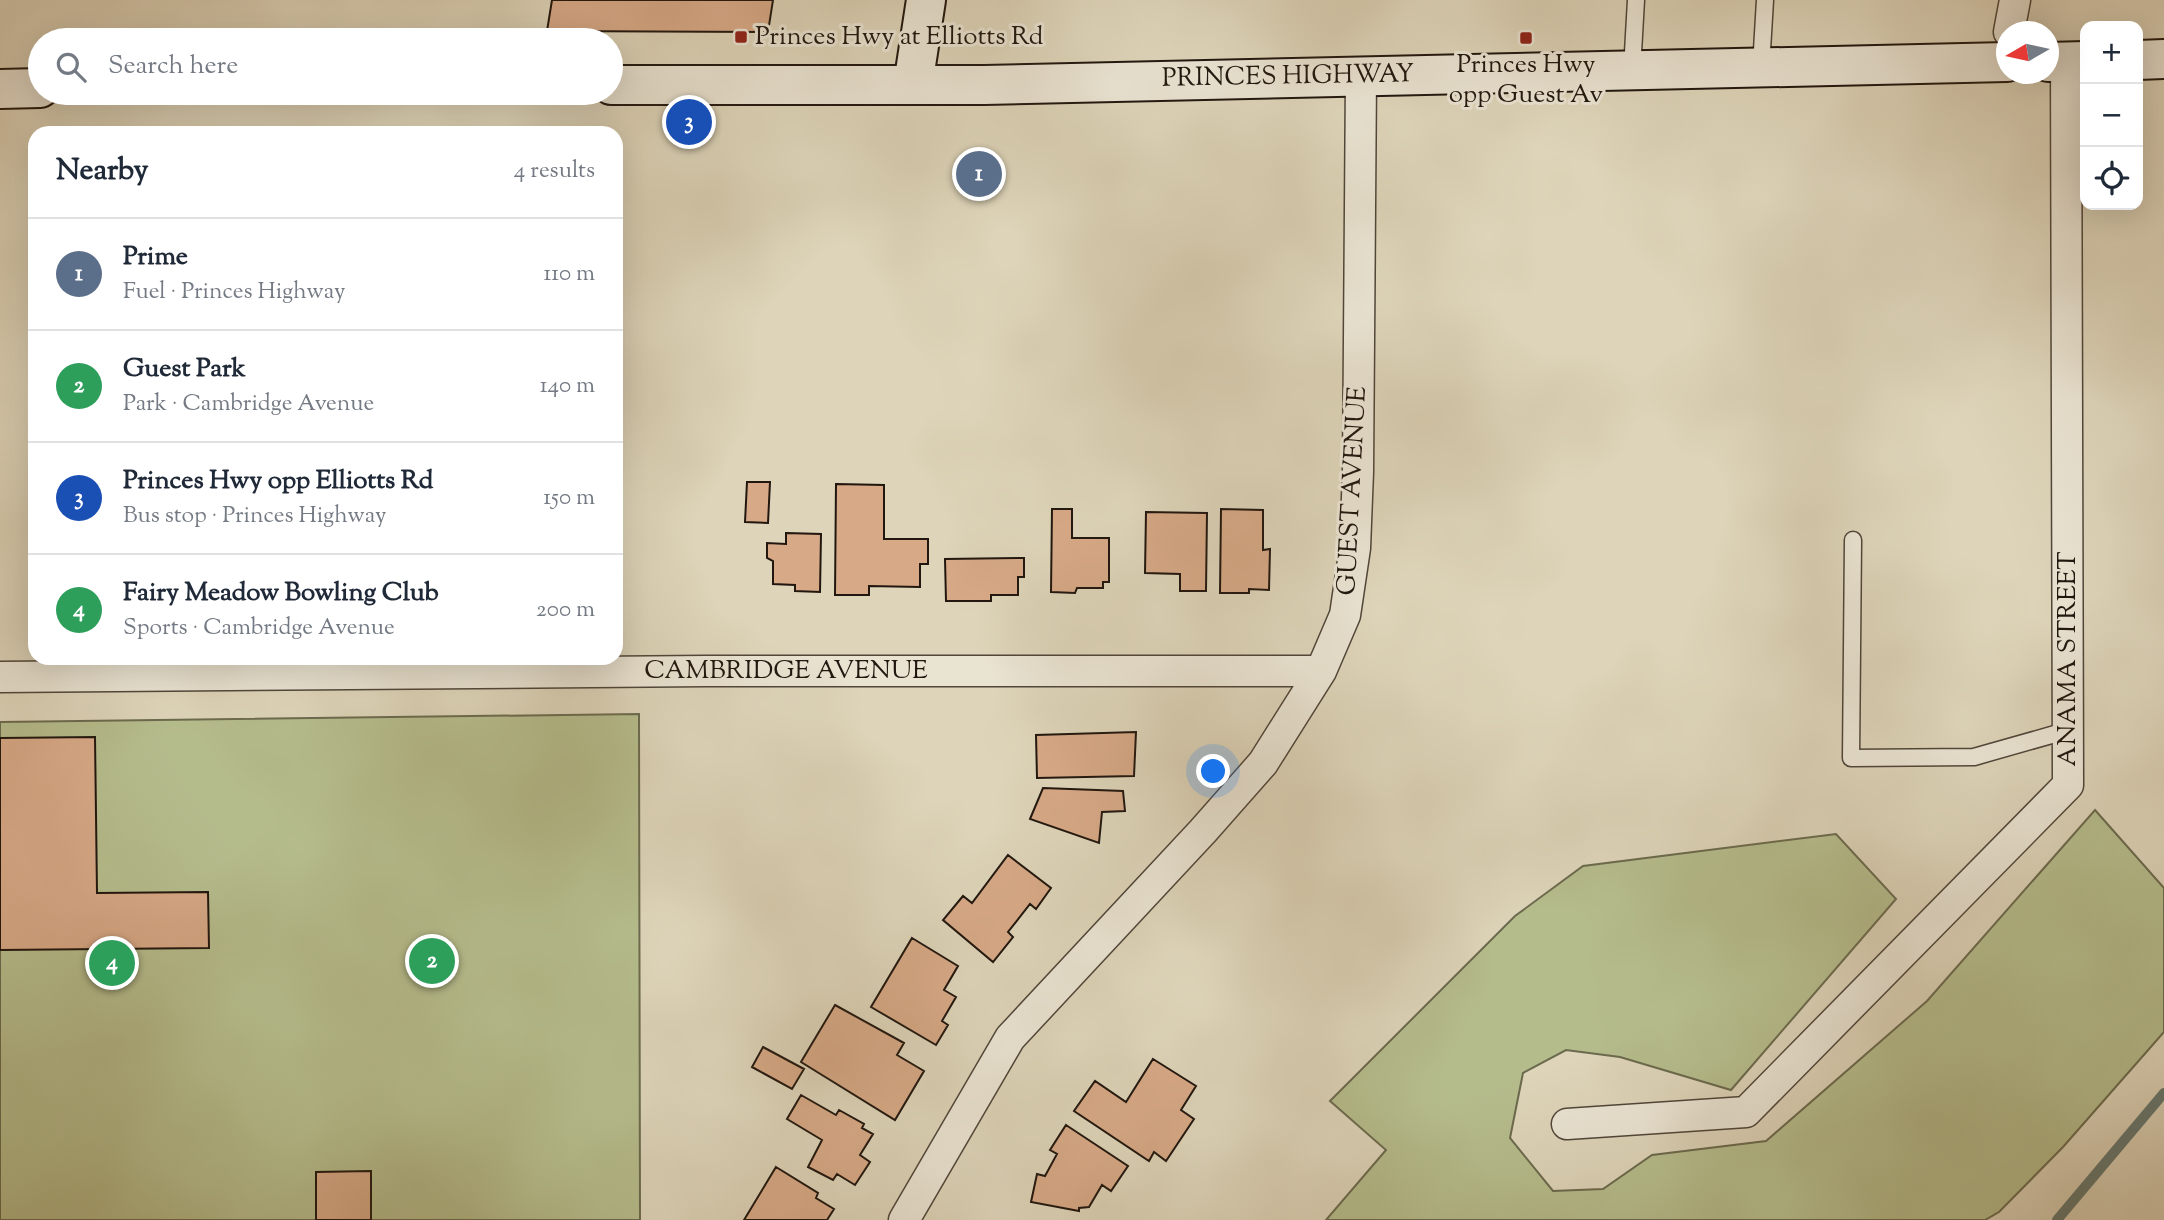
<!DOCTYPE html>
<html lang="en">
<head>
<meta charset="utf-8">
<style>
	:root { --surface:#fff; --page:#f6f6f7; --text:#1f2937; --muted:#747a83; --line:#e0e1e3; --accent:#ea580c }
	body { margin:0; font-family:"Sorts Mill Goudy",serif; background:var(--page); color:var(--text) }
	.controls { position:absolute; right:21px; top:21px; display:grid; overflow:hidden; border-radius:14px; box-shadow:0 7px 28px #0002 }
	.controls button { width:63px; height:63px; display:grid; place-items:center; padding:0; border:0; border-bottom:2px solid var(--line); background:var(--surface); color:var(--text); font:35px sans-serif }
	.compass { position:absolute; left:1996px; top:21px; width:63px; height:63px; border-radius:50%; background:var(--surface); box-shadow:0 7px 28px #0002; rotate:261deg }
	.you { position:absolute; left:1214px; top:772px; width:24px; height:24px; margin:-18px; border:5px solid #fff; border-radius:50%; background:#1a73e8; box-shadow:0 0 0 10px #1a73e833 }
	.badge { display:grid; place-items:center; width:46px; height:46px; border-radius:50%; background:var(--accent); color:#fff; font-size:23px; font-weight:700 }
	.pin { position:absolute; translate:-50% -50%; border:4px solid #fff; box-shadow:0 2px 7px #0006 }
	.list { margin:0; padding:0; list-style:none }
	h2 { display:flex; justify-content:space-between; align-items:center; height:91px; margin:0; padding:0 28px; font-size:30px }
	h2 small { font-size:23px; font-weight:400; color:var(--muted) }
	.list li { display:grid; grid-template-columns:46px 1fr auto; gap:21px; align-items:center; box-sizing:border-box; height:112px; padding:0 28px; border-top:2px solid var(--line) }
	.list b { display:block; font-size:26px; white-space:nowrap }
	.list p { margin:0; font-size:23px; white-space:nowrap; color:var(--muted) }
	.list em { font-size:23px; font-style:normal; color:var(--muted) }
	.icon { flex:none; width:38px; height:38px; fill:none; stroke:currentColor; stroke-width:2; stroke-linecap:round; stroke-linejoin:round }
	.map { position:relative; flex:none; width:2164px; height:1220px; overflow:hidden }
	.search { position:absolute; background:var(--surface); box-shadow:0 7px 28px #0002; left:28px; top:28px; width:595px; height:77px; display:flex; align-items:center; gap:18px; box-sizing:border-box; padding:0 24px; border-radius:38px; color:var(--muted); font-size:26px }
	.panel { position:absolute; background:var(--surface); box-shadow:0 7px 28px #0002; left:28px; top:126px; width:595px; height:539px; border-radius:21px }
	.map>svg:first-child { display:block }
	.green { fill:#b5bc8c; stroke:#6b6a4e; stroke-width:2 }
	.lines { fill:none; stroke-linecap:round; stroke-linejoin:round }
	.stream { stroke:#657871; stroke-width:10 }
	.building { fill:#d7a987; stroke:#21170f; stroke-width:2 }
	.service-casing { stroke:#50463a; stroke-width:19 }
	.minor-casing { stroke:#50463a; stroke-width:33 }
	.secondary-casing { stroke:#21170f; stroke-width:42 }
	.service { stroke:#e9e3d2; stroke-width:16 }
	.minor { stroke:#e9e3d2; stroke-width:30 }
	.secondary { stroke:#e9e3d2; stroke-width:38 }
	.poi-dot { fill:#8f2418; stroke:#e9e3d2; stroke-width:2.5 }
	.labels { text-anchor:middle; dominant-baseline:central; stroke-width:6; stroke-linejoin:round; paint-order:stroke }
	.poi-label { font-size:26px; fill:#21170f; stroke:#e9e3d2; text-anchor:start }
	.street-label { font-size:26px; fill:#21170f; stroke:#e9e3d2 }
</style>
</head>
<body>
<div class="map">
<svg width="2164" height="1220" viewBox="0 0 2164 1220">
	<rect width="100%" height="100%" fill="#ddd4b9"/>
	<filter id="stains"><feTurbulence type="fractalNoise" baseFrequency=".00286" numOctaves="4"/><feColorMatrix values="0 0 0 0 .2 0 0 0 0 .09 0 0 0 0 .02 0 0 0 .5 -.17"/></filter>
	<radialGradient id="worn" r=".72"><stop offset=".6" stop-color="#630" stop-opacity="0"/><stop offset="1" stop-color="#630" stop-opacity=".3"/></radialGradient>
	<path class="green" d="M 639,714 L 640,1220 L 0,1220 L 0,722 Z
		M 2095,810 L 2164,888 L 2164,1032 L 2063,1147 L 1999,1212 L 1985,1220 L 1326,1220 L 1386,1150 L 1330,1101 L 1515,916 L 1583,866 L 1836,834 L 1896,899 L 1731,1090 L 1620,1057 L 1566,1050 L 1523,1073 L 1510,1138 L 1553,1191 L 1603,1189 L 1652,1155 L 1766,1141 L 1927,1001 Z"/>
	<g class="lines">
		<path class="stream" d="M 2057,1220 L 2164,1093"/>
	</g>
	<path class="building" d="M 552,0 L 773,0 L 768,32 L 547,31 Z
		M 747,482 L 770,482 L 768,523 L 745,522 Z
		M 836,484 L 884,485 L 884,539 L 928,539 L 928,564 L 920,564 L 920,587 L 869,586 L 869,595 L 835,595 Z
		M 1052,509 L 1072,509 L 1072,538 L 1109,538 L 1109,582 L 1103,582 L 1103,588 L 1077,588 L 1075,593 L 1051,592 Z
		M 1221,509 L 1263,510 L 1263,550 L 1270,549 L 1269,590 L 1249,589 L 1249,593 L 1220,593 Z
		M 1146,512 L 1207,513 L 1206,591 L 1180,591 L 1180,574 L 1145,573 Z
		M 786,533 L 821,534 L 820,592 L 795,591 L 795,585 L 773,584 L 773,561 L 767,558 L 767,543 L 786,544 Z
		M 1024,558 L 1024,577 L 1018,577 L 1018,595 L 991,595 L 991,601 L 946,601 L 945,559 Z
		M 1136,732 L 1134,776 L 1037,778 L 1036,735 Z
		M 95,737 L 97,893 L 208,892 L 209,948 L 0,950 L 0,738 Z
		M 1043,788 L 1123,791 L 1125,811 L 1102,812 L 1099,843 L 1030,819 Z
		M 1008,855 L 1051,888 L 1036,909 L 1030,904 L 1008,932 L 1013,937 L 993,962 L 943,920 L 963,896 L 972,903 Z
		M 912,938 L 958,966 L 944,990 L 956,997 L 942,1021 L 948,1025 L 936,1045 L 871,1007 Z
		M 835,1005 L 904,1043 L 897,1055 L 924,1071 L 895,1120 L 801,1062 Z
		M 763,1047 L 804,1069 L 792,1089 L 752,1067 Z
		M 1153,1059 L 1196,1086 L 1181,1110 L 1194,1119 L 1166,1161 L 1154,1152 L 1149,1161 L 1074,1111 L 1095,1081 L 1126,1102 Z
		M 801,1095 L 836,1115 L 839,1110 L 864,1124 L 862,1128 L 873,1134 L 860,1155 L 870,1162 L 855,1185 L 837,1174 L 833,1180 L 808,1167 L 822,1140 L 787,1119 Z
		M 1066,1125 L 1128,1166 L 1111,1191 L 1102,1185 L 1089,1207 L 1079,1208 L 1079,1211 L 1031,1202 L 1037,1174 L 1045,1176 L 1057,1154 L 1050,1150 Z
		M 776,1167 L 818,1193 L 816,1198 L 834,1209 L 827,1220 L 744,1220 Z
		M 371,1171 L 371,1220 L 316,1220 L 316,1172 Z"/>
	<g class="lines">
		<g class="service-casing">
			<path id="service" d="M 1761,67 L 1765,0
				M 1632,70 L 1636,0
				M 1853,540 L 1851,758 L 1974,757 L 2069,730"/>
		</g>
		<g class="minor-casing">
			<path id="minor" d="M 2009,32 L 2015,0
				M 0,677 L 706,671 L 1321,671
				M 1567,1124 L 1746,1112 L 2068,785 L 2066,61
				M 904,1220 L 1010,1038 L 1203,831 L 1263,763 L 1321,671 L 1345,615 L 1355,548 L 1358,472 L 1361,75"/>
		</g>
		<g class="secondary-casing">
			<path id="secondary" d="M 2138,60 L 2164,59
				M 2048,62 L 2085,61
				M 611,85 L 984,85 L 2007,62
				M 913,85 L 926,0
				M 0,89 L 40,88"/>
		</g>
		<use href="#service" class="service"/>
		<use href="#minor" class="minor"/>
		<use href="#secondary" class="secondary"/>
	</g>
	<g class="poi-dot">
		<rect x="734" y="30" width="14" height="14" rx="3.5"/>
		<rect x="1519" y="31" width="14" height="14" rx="3.5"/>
	</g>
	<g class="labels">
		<g class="poi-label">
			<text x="755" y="37">Princes Hwy at Elliotts Rd</text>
			<text x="1526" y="65" text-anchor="middle">Princes Hwy<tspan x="1526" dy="30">opp Guest Av</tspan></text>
		</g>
		<g class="street-label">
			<text transform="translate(1288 77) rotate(-1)">PRINCES HIGHWAY</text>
			<text transform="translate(1353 491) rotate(-87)">GUEST AVENUE</text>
			<text transform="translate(2068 659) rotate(-90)">ANAMA STREET</text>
			<text x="786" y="671">CAMBRIDGE AVENUE</text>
		</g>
	</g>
	<rect width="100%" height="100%" filter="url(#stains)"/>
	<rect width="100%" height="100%" fill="url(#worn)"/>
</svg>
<div class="controls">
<button>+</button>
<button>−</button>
<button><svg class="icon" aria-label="locate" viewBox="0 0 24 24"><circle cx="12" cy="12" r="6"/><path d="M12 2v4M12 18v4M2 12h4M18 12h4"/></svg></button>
</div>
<svg class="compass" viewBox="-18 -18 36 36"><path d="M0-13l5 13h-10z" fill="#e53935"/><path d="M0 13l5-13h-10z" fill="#747a83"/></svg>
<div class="you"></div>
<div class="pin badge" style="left:979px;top:174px;background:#5c6f8a">1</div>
<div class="pin badge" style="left:432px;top:961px;background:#2e9e5b">2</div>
<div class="pin badge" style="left:689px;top:122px;background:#1a4fb4">3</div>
<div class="pin badge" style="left:112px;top:963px;background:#2e9e5b">4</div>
<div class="search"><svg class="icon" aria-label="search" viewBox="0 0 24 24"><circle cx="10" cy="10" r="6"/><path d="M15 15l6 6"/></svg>Search here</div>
<section class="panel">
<h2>Nearby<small>4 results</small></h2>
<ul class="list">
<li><span class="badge" style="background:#5c6f8a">1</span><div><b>Prime</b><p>Fuel · Princes Highway</p></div><em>110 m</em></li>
<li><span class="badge" style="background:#2e9e5b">2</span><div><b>Guest Park</b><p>Park · Cambridge Avenue</p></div><em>140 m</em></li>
<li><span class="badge" style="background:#1a4fb4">3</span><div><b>Princes Hwy opp Elliotts Rd</b><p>Bus stop · Princes Highway</p></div><em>150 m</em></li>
<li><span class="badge" style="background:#2e9e5b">4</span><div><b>Fairy Meadow Bowling Club</b><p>Sports · Cambridge Avenue</p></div><em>200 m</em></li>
</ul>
</section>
</div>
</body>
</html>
